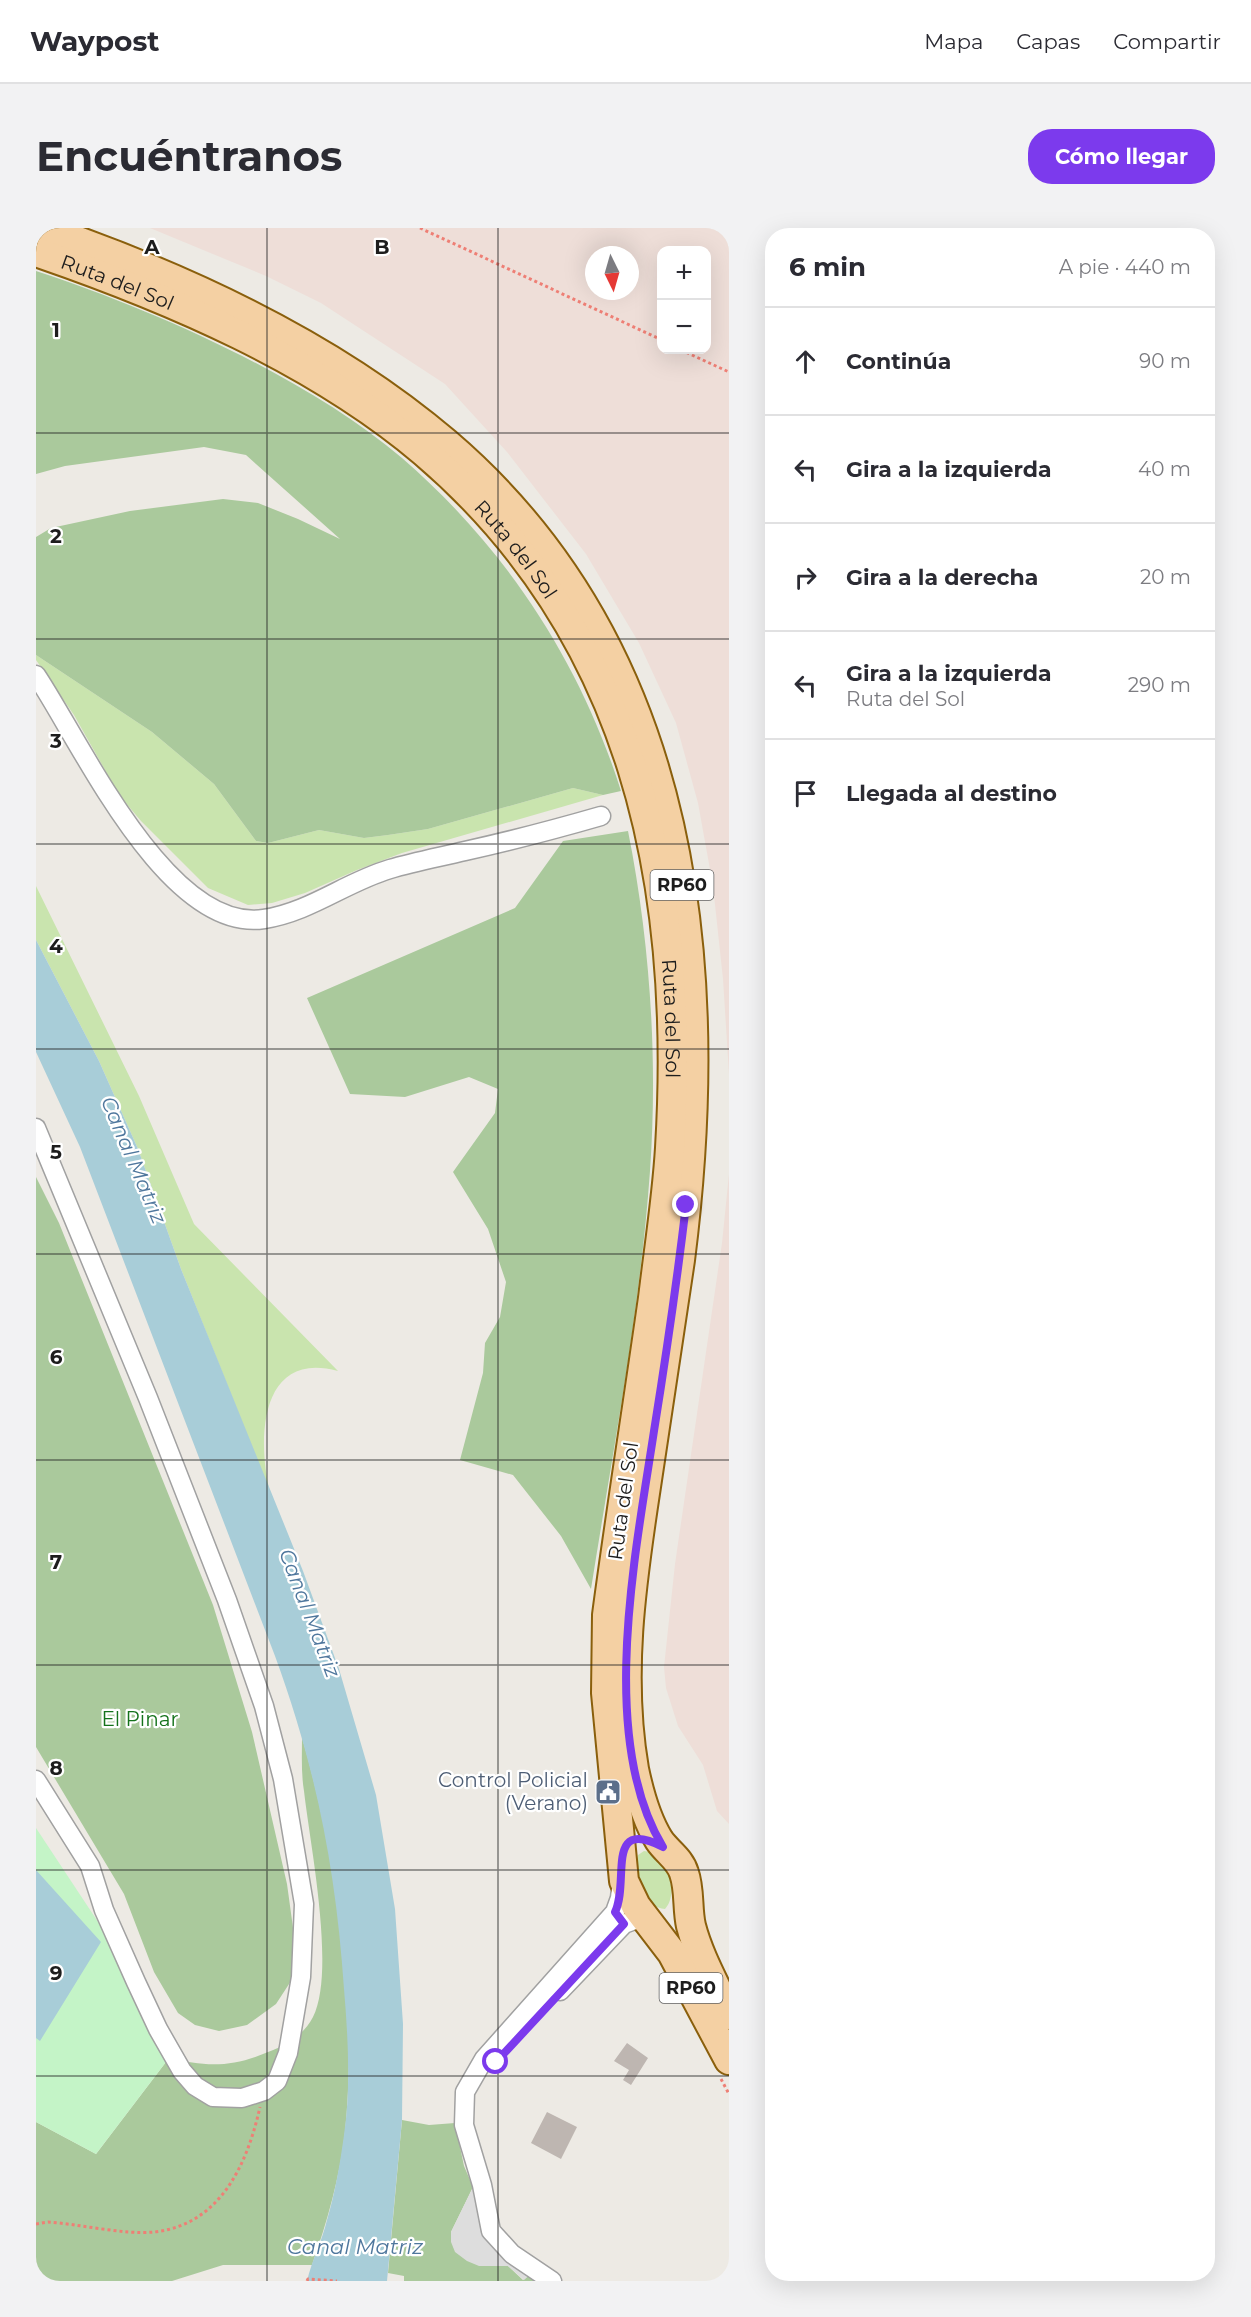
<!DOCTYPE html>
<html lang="es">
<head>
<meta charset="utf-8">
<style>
	:root { --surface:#fff; --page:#f2f2f3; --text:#2b2b33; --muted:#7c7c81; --line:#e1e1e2; --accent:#7c3aed }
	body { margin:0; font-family:Montserrat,sans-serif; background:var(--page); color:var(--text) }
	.controls { position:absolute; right:18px; top:18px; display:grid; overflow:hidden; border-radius:12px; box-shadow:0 6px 24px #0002 }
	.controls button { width:54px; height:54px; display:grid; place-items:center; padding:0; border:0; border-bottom:2px solid var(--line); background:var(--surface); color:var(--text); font:30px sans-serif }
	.compass { position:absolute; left:549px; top:18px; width:54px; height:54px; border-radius:50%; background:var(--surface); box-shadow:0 6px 24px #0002; rotate:175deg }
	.stop { position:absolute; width:18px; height:18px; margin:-14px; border:4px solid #7c3aed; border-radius:50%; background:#fff }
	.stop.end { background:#7c3aed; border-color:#fff; box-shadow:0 2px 6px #0008 }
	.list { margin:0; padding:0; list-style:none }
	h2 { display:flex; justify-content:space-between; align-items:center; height:78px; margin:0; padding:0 24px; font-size:26px }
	h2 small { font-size:20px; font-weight:400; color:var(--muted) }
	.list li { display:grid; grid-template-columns:39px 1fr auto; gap:18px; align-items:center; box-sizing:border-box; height:108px; padding:0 24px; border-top:2px solid var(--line) }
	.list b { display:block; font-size:22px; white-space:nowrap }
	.list p { margin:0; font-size:20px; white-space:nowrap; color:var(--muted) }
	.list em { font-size:20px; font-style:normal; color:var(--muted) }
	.icon { flex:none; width:33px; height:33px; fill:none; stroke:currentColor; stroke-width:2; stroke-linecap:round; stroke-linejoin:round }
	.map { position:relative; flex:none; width:693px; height:2053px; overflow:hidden; border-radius:24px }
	header { display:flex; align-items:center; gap:36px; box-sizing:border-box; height:84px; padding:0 30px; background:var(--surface); border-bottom:2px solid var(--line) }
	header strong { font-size:28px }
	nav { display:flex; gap:33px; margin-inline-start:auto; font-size:21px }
	.intro { display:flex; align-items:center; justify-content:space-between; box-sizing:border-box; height:144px; padding:0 36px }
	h1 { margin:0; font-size:42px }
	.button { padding:15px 27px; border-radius:24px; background:var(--accent); color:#fff; font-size:21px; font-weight:700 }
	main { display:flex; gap:36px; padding:0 36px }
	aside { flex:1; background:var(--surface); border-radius:24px; box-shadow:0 6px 24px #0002 }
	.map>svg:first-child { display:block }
	.military { fill:#eeded8; fill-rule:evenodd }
	.grass { fill:#c9e4ae }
	.forest { fill:#aac99c }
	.park { fill:#c4f4c7 }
	.parking { fill:#ddd }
	.water { fill:#a8cdd8 }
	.building { fill:#beb6b1 }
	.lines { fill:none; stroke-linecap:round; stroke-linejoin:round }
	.street-casing { stroke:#a1a1a1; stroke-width:21 }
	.primary-casing { stroke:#8a5f0c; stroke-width:32 }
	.path { stroke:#ee7f75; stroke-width:3; stroke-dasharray:3 3; stroke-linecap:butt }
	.street { stroke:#fff; stroke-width:18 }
	.primary { stroke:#f4d0a3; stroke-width:28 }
	.route { stroke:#7c3aed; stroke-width:8 }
	.grid { fill:none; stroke:#1d1d1d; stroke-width:1.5; stroke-opacity:0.55 }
	.labels { text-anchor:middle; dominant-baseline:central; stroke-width:4.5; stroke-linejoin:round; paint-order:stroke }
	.shield { fill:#fff; stroke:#616161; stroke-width:1.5 }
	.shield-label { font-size:18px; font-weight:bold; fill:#1d1d1d }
	.street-label { font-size:20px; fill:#1d1d1d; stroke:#fff }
	.park-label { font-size:20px; fill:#14721b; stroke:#fff }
	.service-label { font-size:20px; fill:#4e5e75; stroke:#fff; text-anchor:end }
	.water-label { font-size:21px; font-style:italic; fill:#4f779d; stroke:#fff }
	.grid-label { font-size:20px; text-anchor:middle; font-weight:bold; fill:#1d1d1d; stroke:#fff; stroke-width:4.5; stroke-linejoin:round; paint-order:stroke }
</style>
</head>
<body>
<header>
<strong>Waypost</strong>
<nav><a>Mapa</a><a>Capas</a><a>Compartir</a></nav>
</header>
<div class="intro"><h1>Encuéntranos</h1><a class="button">Cómo llegar</a></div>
<main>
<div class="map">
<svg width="693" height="2053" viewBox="0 0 693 2053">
	<rect width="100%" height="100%" fill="#edeae4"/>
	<path class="military" d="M 114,0 L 693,0 L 693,846 L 687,751 L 677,658 L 662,575 L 640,495 L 603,415 L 550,326 L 471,224 L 409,156 L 285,75 L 230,48 ZM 626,22 L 670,22 L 670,122 L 626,122 ZM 558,27 L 594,27 L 594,63 L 558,63 Z
		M 693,946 L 693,1596 L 681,1583 L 667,1537 L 642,1498 L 630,1460 L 628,1439 L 639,1336 L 686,1015 Z"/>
	<path class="grass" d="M 0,427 L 116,504 L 178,556 L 220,613 L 232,615 L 283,602 L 328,610 L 352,607 L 392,601 L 537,560 L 567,567 L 366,625 L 321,642 L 269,665 L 236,675 L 212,677 L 172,660 L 105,593 L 83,567 L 38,487 L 0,432 Z
		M 0,658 L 103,868 L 158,996 L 302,1143 C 223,1121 221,1213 234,1264 L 145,1041 L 102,921 L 63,833 L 0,712 Z
		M 608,1623 C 631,1626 644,1665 629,1681 C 607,1680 597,1645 602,1627 Z"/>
	<path class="forest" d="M 0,43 C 119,82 270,149 366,230 C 469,319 544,433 585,563 L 567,567 L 537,560 L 392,601 L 352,607 L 328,610 L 283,602 L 232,615 L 220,613 L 178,556 L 116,504 L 0,427 L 0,309 L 15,300 L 94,283 L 187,271 L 222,275 L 262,291 L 304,311 L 210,227 L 168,219 L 29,238 L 0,246 Z
		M 592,603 C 614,713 622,831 614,943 C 604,1083 577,1222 555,1361 L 525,1308 L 477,1247 L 424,1232 L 447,1145 L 449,1115 L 464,1089 L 470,1054 L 452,1001 L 417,944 L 459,885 L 462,861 L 433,849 L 369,869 L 314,866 L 271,770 L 479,680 L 527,613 Z
		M 0,949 L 23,995 L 177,1377 L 216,1504 L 251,1656 L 258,1707 L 255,1753 L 240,1776 L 211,1797 L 183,1803 L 159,1797 L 142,1785 L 118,1744 L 88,1666 L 0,1519 Z
		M 266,1509 C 301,1631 322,1777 309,1904 C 304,1949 291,1994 276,2037 L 187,2037 L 136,2053 L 0,2053 L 0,1894 L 60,1926 L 133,1830 C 167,1838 193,1840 227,1826 C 246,1819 267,1809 277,1789 C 300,1743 274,1617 268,1563 C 265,1545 266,1527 266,1509 Z
		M 366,1892 L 393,1897 L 419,1895 L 428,1938 L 437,1959 L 415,2004 L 472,2038 L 487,2052 L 499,2042 L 516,2053 L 368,2053 L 368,2048 L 352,2045 Z"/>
	<path class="park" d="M 0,1600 L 68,1703 L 133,1830 L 60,1926 L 0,1894 Z"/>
	<path class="parking" d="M 443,1947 L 451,1991 L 499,2042 L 488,2052 L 472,2038 L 443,2038 L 431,2033 L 419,2024 L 415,2014 L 415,2004 Z"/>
	<path class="water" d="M 0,712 L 63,833 L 102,921 L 145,1041 L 267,1343 L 303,1441 L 340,1567 L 359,1681 L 367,1796 L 366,1892 L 351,2053 L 271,2053 C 276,2032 286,2013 291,1992 C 299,1965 304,1936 308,1907 C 315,1860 312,1809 308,1761 C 300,1642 280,1540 239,1428 L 44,919 L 0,824 Z
		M 0,1642 L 65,1714 L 4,1813 L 0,1810 Z"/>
	<path class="building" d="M 591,1815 L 612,1830 L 595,1857 L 587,1852 L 593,1842 L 578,1833 Z
		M 511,1884 L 541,1899 L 525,1931 L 495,1915 Z"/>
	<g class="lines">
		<g class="street-casing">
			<path id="street" d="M 0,447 C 44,512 131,706 228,691 C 274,684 310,654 354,641 C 378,634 404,629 429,623 C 474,613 520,601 565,588
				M 0,900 L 112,1170 L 191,1372 L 228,1478 L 247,1551 L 268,1676 L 265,1749 L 252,1825 L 241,1853 L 228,1863 L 206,1870 L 177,1869 L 159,1858 L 146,1843 L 122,1801 L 100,1754 L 68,1682 L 54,1638 L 0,1552
				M 524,1763 L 588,1696 L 609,1688
				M 516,2053 L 476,2026 L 455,2003 L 446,1957 L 428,1897 L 429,1864 L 448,1831 L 579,1684 L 584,1670 L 586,1652"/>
		</g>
		<g class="primary-casing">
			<g id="primary">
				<path d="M 5,0 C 148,49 294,116 410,215 C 651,421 682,735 644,1032 C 633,1110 620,1187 609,1265 C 595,1357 582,1448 598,1541 C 603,1565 610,1591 623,1612 C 631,1624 644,1631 648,1645 C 654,1662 651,1681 655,1698 C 663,1729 680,1758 693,1787"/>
				<path id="s1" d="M 0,24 C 134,70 279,132 388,224 C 599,404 650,654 634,920 C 631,970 623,1020 617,1070 C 602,1176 585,1282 571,1387 L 570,1465 L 588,1653 L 600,1678 L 636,1725 L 693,1832"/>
			</g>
		</g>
		<path class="path" d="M 384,0 L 626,112
			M 645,122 L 693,144
			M 685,1851 L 693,1866
			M 0,1996 L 12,1994 C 43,1996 88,2007 118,2004 C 184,1997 211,1937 224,1879
			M 271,2053 L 272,2051 L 301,2053"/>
		<use href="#street" class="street"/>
		<use href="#primary" class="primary"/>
	</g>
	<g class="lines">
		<path class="route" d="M 460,1834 L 588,1696 L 579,1684 C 594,1654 568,1588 627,1619 C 561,1511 600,1322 618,1203 C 630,1128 641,1053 650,977"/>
	</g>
	<path class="grid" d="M 231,0 L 231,2053M 462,0 L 462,2053M 0,205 L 693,205M 0,411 L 693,411M 0,616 L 693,616M 0,821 L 693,821M 0,1026 L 693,1026M 0,1232 L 693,1232M 0,1437 L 693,1437M 0,1642 L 693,1642M 0,1848 L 693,1848"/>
	<defs>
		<g id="civic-square" transform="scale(1.35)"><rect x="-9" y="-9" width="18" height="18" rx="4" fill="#5c6f8a" stroke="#fff"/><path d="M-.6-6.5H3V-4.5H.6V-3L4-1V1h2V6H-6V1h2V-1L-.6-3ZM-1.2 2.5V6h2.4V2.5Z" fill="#fff"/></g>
	</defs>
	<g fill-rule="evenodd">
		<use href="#civic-square" x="572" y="1564"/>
	</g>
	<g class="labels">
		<g class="shield">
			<rect x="614.5" y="642" width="63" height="30" rx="4.5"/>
			<rect x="623.5" y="1745" width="63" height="30" rx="4.5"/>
		</g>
		<g class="shield-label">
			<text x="646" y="657">RP60</text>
			<text x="655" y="1760">RP60</text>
		</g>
		<g class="street-label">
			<text stroke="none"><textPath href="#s1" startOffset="87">Ruta del Sol</textPath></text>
			<text stroke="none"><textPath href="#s1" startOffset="573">Ruta del Sol</textPath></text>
			<text stroke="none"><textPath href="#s1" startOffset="1077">Ruta del Sol</textPath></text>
			<text transform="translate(587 1273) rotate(-82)">Ruta del Sol</text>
		</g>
		<g class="park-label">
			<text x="104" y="1491">El Pinar</text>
		</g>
		<g class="service-label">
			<text x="552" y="1552">Control Policial<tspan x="552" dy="23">(Verano)</tspan></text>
		</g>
		<g class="water-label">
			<text transform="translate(98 932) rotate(67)">Canal Matriz</text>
			<text transform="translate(274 1385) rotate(69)">Canal Matriz</text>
			<text x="319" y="2018">Canal Matriz</text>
		</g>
	</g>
	<g class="grid-label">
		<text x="116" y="26">A</text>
		<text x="346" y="26">B</text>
		<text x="20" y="109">1</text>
		<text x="20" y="315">2</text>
		<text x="20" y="520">3</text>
		<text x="20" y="725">4</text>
		<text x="20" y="931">5</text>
		<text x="20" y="1136">6</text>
		<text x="20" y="1341">7</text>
		<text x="20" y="1547">8</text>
		<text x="20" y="1752">9</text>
	</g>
</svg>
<div class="controls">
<button>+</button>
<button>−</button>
</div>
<svg class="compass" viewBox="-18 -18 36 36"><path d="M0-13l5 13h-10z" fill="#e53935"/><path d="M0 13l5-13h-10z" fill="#7c7c81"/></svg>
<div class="stop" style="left:460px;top:1834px"></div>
<div class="stop end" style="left:650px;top:977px"></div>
</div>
<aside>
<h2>6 min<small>A pie · 440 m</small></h2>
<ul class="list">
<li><svg class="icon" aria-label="ahead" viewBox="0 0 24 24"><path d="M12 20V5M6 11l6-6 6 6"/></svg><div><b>Continúa</b></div><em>90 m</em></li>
<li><svg class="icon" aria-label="left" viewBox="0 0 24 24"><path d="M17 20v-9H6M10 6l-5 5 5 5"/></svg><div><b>Gira a la izquierda</b></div><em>40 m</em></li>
<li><svg class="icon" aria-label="right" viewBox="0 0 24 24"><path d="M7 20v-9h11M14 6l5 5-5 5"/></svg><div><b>Gira a la derecha</b></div><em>20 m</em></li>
<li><svg class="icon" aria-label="left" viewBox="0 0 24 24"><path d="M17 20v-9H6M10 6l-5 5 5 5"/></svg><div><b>Gira a la izquierda</b><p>Ruta del Sol</p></div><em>290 m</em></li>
<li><svg class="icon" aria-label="arrive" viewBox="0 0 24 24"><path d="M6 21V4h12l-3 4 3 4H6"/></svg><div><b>Llegada al destino</b></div></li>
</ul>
</aside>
</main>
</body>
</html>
